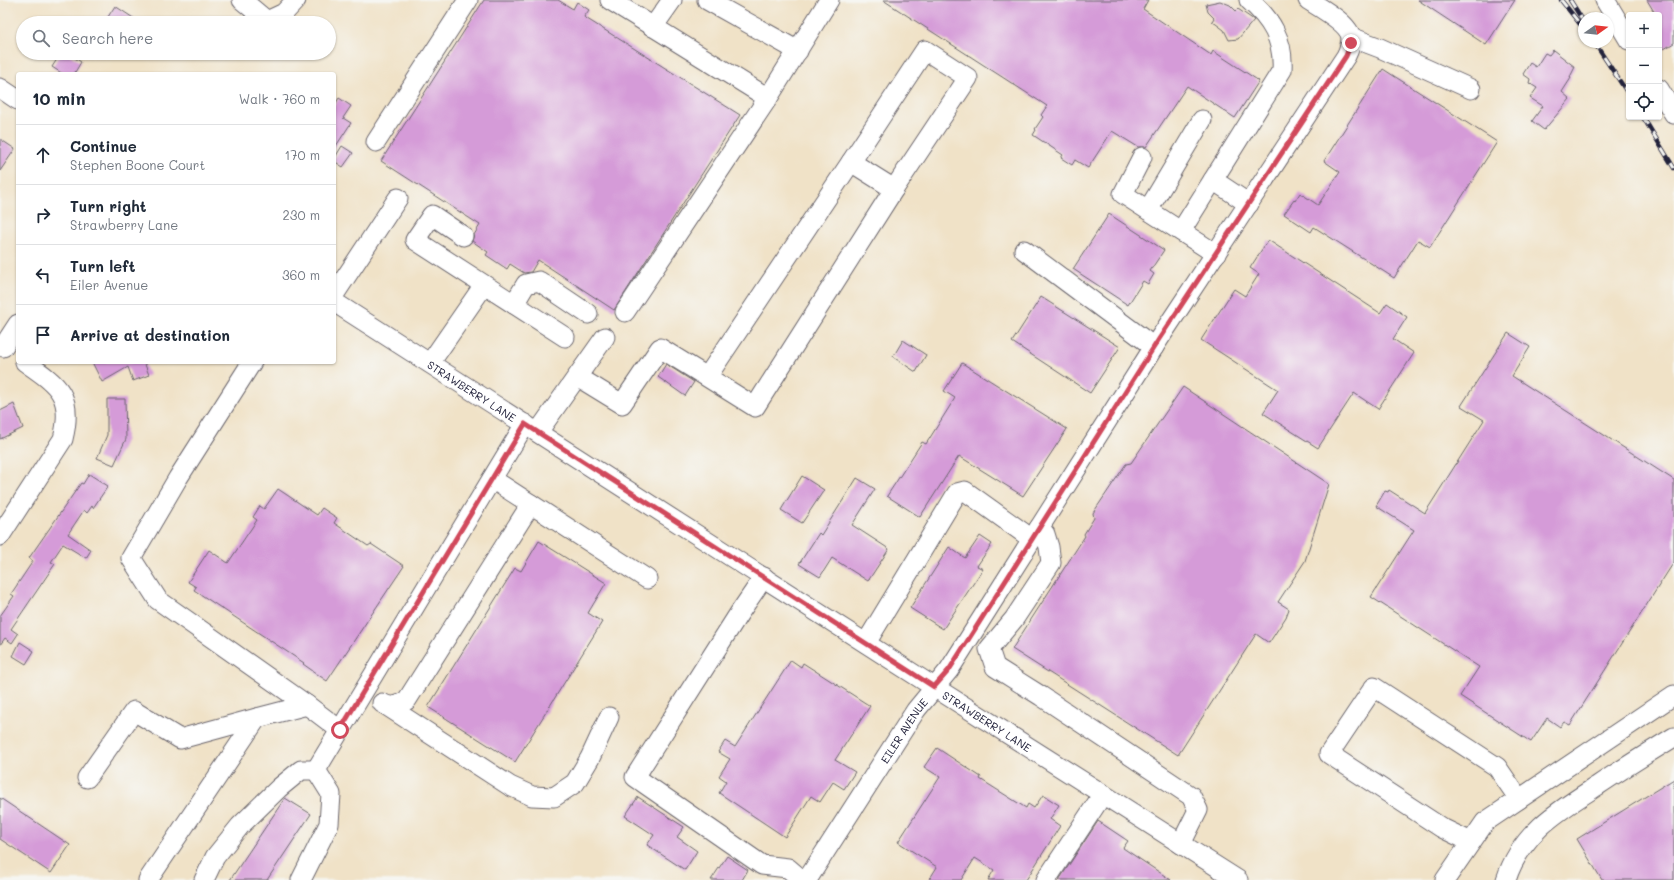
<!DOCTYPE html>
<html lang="en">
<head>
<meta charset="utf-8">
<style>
	:root { --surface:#fff; --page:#f6f6f7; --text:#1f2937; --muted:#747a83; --line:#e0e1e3 }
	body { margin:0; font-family:Mali,sans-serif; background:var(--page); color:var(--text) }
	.controls { position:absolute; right:12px; top:12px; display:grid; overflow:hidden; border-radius:4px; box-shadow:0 1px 3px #0004 }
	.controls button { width:36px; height:36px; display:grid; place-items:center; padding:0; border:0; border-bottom:1px solid var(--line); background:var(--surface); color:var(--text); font:20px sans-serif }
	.compass { position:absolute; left:1578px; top:12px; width:36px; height:36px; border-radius:50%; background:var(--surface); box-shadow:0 1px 3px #0004; rotate:75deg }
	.stop { position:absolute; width:12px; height:12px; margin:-9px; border:3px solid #d1495b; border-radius:50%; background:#fff }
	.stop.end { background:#d1495b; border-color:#fff; box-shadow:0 1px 4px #0008 }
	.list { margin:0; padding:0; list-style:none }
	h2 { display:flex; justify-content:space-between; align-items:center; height:52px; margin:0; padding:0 16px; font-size:17px }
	h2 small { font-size:13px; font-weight:400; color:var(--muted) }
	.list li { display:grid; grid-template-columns:26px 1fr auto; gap:12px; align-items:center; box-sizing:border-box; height:60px; padding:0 16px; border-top:1px solid var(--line) }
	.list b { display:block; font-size:15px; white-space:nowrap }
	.list p { margin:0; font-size:13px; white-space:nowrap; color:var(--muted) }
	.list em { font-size:13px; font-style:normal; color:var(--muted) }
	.icon { flex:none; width:22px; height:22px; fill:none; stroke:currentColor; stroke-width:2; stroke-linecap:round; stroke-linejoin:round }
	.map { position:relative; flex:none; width:1674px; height:880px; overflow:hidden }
	.search { position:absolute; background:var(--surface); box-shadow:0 1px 3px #0004; left:16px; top:16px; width:320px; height:44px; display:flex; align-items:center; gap:10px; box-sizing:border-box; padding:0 14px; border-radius:22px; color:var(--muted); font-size:15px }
	.panel { position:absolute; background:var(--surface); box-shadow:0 1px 3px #0004; left:16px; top:72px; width:320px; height:292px; border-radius:4px }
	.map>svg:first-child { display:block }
	.building { fill:#d59bd8 }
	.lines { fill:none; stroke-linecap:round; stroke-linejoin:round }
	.minor-casing { stroke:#6a656c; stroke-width:21 }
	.minor { stroke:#fff; stroke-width:19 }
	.rail-casing { stroke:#22223b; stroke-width:4.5 }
	.rail { stroke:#f6f6f2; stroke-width:3; stroke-dasharray:9; stroke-linecap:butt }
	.route { stroke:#d1495b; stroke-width:5 }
	.labels { text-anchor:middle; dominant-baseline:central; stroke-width:3; stroke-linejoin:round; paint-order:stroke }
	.street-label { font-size:11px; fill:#22223b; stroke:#f6f6f2 }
</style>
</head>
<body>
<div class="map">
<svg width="1674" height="880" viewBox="0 0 1674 880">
	<rect width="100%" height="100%" fill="#f6f6f2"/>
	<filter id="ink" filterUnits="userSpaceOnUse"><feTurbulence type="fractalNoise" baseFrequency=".025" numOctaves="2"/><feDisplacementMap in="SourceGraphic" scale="8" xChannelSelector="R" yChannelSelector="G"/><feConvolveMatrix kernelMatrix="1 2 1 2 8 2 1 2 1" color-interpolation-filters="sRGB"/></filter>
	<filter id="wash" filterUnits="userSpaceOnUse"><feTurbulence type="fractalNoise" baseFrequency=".012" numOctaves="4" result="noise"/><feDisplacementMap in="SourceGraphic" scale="16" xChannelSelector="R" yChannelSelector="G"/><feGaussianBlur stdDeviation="0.9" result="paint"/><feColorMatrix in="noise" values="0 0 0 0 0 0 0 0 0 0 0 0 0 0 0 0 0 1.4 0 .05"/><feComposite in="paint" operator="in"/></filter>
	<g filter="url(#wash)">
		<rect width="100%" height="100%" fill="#f0e2c7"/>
		<g id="blocks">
			<path class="building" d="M 484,0 L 558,0 L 573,9 L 577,2 L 589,10 L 584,17 L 740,115 L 614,310 L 538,260 L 531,272 L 524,273 L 510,264 L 507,269 L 486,255 L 488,252 L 472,241 L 474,235 L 480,225 L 381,161 Z
				M 883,0 L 1148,0 L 1143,9 L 1211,55 L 1213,51 L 1259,81 L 1235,118 L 1187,86 L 1146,147 L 1138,147 L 1112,131 L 1088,168 L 1075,160 L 1072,165 L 1061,158 L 1063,155 L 1033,135 L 1036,130 L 1035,129 L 1043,117 L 1041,115 L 1047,106 Z
				M 1418,0 L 1515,0 L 1486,45 Z
				M 1647,0 L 1674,0 L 1674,43 L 1664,49 L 1659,42 L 1659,15 L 1656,15 Z
				M 1220,1 L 1230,5 L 1236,11 L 1238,9 L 1254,20 L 1238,39 L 1229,40 L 1224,30 L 1212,21 L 1214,18 L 1208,12 L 1206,4 Z
				M 115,6 L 141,23 L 104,23 Z
				M 1553,50 L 1575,67 L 1570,77 L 1571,78 L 1562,92 L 1570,99 L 1544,130 L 1532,121 L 1543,106 L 1530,98 L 1537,88 L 1529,83 L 1530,79 L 1523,74 L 1530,63 L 1536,67 L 1545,53 L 1549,55 Z
				M 61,53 L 67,53 L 81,62 L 74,74 L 63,74 L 52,67 Z
				M 1383,69 L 1497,142 L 1430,247 L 1418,240 L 1394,278 L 1314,227 L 1311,232 L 1284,214 L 1294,200 L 1295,201 L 1300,193 L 1318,205 L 1340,172 L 1324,161 Z
				M 339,98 L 351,106 L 343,118 L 351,123 L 334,149 L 334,106 Z
				M 0,139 L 15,149 L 0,171 Z
				M 342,146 L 353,153 L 343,167 L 334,161 L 334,159 Z
				M 1109,214 L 1164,250 L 1150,271 L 1154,274 L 1148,284 L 1143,281 L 1128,305 L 1073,269 Z
				M 1268,240 L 1380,313 L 1387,303 L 1407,317 L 1393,339 L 1414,353 L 1378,409 L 1354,393 L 1318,448 L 1263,413 L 1278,390 L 1201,340 L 1234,289 L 1245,296 L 1259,274 L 1250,268 Z
				M 1041,297 L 1120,347 L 1090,393 L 1012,342 Z
				M 1508,333 L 1530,347 L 1512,376 L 1674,480 L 1674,562 L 1570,725 L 1564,722 L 1560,727 L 1547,718 L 1531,742 L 1460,696 L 1479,667 L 1371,597 L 1414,530 L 1376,506 L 1385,491 L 1388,492 L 1389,490 L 1425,513 L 1484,420 L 1461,406 Z
				M 903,340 L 926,355 L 916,372 L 893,357 Z
				M 92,362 L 144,362 L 149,375 L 133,381 L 128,367 L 102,382 Z
				M 962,363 L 1067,429 L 1023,496 L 959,456 L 920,517 L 887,496 L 922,442 L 926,444 L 955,398 L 944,391 Z
				M 666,364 L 694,382 L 685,396 L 658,377 Z
				M 1183,387 L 1329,484 L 1305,561 L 1278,602 L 1289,609 L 1286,617 L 1269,643 L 1256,634 L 1178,755 L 1012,649 L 1085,536 L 1084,534 L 1094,518 L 1093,513 L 1126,464 L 1131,463 Z
				M 107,399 L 125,399 L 126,439 L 114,465 L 97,458 L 107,435 Z
				M 14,404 L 23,428 L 0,439 L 0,411 Z
				M 89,474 L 108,486 L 93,508 L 92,506 L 87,513 L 84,510 L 68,534 L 91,550 L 86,558 L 63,544 L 51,562 L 55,564 L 11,629 L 18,634 L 12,643 L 5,638 L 0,645 L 0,616 L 14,596 L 11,594 L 33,561 L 29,558 L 81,483 L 83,484 Z
				M 802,476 L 824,490 L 802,523 L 781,510 Z
				M 857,478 L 875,489 L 852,525 L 889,549 L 868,581 L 832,558 L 820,577 L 799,564 L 819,533 L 821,535 Z
				M 278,489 L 317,515 L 322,508 L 337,518 L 334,523 L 368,546 L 371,544 L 404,566 L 327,681 L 303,664 L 304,663 L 194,590 L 196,587 L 188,582 L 209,550 L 228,563 L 257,520 L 253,517 L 260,506 L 264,509 Z
				M 980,536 L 992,544 L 977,566 L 983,569 L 943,629 L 910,608 L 949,547 L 965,558 Z
				M 539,541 L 606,583 L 588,613 L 602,622 L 515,762 L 428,707 L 515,568 L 521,571 Z
				M 20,642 L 34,651 L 26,664 L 13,656 Z
				M 791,660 L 801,667 L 803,663 L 870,706 L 835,760 L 855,772 L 844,789 L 833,782 L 820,802 L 811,796 L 785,837 L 719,793 L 726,781 L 719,776 L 730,759 L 718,752 L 725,741 L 735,747 Z
				M 937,748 L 981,777 L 980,779 L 1026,808 L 1028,804 L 1034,808 L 1043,795 L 1059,805 L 1050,819 L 1060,826 L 1026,880 L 988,880 L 994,870 L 975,858 L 961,880 L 929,880 L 937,867 L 898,842 L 940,777 L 924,767 Z
				M 1674,779 L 1674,880 L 1602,880 L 1577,839 Z
				M 638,797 L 684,827 L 677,837 L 697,851 L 685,870 L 647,845 L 654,835 L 625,816 Z
				M 0,798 L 70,845 L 51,873 L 0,839 Z
				M 285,798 L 311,814 L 267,880 L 230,880 Z
				M 1098,821 L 1128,841 L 1123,848 L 1171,880 L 1059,880 Z
				M 727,856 L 748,870 L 742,880 L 711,880 Z"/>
		</g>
	</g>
	<g filter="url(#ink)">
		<use href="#blocks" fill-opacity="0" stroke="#6a656c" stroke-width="1"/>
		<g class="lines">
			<g class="minor-casing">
				<g id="minor">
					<path d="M 242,0 L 267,21 L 284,13 L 296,0"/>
					<path d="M 610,0 L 768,98 L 625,312"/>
					<path d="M 707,0 L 798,51"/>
					<path d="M 1605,0 L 1629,40"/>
					<path d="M 653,27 L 672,0"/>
					<path d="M 1351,37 L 1380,48 L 1471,89"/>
					<path d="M 0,88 L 18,100"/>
					<path d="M 1659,89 L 1674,114"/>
					<path d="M 768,98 L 829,0"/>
					<path d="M 376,142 L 468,0"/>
					<path d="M 1142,157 L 1123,194 L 1216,254"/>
					<path d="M 851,162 L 925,50 L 968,78 L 894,189"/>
					<path d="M 1213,180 L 1249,204"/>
					<path d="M 1148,210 L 1202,120"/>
					<path d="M 1181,231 L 1282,70 C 1284,40 1271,19 1249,0"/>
					<path d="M 463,236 L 432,215 L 415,240 L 565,337"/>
					<path d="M 1024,250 L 1154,347"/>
					<path d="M 334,295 L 398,198"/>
					<path id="s1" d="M 334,302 L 934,687 L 1238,880"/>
					<path d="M 514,304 L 526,284 L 539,281 L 588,314"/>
					<path d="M 3,347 L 18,324"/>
					<path d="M 252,362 L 178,478 L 131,558 L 158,600 L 307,705 L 340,730"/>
					<path d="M 430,363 L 484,285"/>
					<path d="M 578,377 L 622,404 L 660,348 L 707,377 L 851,162 L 894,189 L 755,407 L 707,377"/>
					<path d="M 538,432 L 605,337"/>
					<path d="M 492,479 L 647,579"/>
					<path d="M 1039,528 L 1045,534 L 1049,547 L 1051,563 L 1014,619 L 989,649 L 995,667 L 1041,696 L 1191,796 L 1198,810 L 1181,844"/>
					<path d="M 0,536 L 63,439 C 74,395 58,385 25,362"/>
					<path d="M 764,577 L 740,612 L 635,777 L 762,865 L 788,868 L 802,880"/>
					<path d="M 866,643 L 957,493 L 965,491 L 1032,539"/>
					<path d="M 382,703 C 391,709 399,705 407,700 L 531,504"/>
					<path d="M 387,706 L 510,786 L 532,796 L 554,797 L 575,783 L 590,758 L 609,717"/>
					<path d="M 316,770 L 525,424"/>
					<path d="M 87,778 L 134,711 L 180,739 L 257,718"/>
					<path d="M 1471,842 L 1442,828 L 1329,754 L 1374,687 L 1497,767 L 1519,799"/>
					<path d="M 148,880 L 257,718 L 307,705"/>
					<path d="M 204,880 L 215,857 L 240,826 L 279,788 L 301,770 L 316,770"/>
					<path d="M 301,880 L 329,824 L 331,794 L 316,770"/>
					<path id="s2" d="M 807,880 L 916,710 L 949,670 L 1159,339 L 1346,56 C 1349,50 1351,45 1351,38 C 1350,24 1319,7 1308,0"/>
					<path d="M 1046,880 L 1103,794"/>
					<path d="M 1445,880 L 1485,822 L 1674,695"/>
					<path d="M 1506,880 C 1521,833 1558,811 1597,786 C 1622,769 1648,753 1674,737"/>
				</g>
			</g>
			<use href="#minor" class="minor"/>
			<g class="rail-casing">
				<path id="rail" d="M 1561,0 L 1584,29
					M 1570,0 L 1582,19
					M 1594,42 L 1629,95
					M 1643,117 L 1674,168"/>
			</g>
			<use href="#rail" class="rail"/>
		</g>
	</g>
	<g class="lines" filter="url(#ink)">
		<path class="route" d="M 340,730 L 525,424 L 934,687 L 949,670 L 1159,339 L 1346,56 L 1351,43"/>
	</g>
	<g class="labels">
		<g class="street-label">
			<text stroke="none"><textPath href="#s1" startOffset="164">STRAWBERRY LANE</textPath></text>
			<text stroke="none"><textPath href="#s1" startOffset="776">STRAWBERRY LANE</textPath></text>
			<text stroke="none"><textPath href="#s2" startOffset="178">EILER AVENUE</textPath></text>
		</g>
	</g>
</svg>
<div class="controls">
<button>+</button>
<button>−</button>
<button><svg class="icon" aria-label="locate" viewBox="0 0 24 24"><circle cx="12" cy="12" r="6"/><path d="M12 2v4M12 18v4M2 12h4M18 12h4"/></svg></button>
</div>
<svg class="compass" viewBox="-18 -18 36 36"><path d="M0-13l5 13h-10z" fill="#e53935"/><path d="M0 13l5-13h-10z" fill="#747a83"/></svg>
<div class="stop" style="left:340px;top:730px"></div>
<div class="stop end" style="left:1351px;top:43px"></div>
<div class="search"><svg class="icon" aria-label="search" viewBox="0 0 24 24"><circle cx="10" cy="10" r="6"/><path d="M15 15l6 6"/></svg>Search here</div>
<section class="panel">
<h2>10 min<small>Walk · 760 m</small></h2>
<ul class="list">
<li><svg class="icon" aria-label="ahead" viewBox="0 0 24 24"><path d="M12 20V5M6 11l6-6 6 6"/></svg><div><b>Continue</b><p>Stephen Boone Court</p></div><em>170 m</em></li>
<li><svg class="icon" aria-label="right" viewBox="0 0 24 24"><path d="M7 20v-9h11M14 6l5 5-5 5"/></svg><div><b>Turn right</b><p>Strawberry Lane</p></div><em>230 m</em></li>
<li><svg class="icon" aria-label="left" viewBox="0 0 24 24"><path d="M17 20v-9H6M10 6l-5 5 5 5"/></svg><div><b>Turn left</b><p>Eiler Avenue</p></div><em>360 m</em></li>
<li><svg class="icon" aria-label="arrive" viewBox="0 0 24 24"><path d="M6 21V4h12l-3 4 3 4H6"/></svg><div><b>Arrive at destination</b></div></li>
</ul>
</section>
</div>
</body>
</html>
